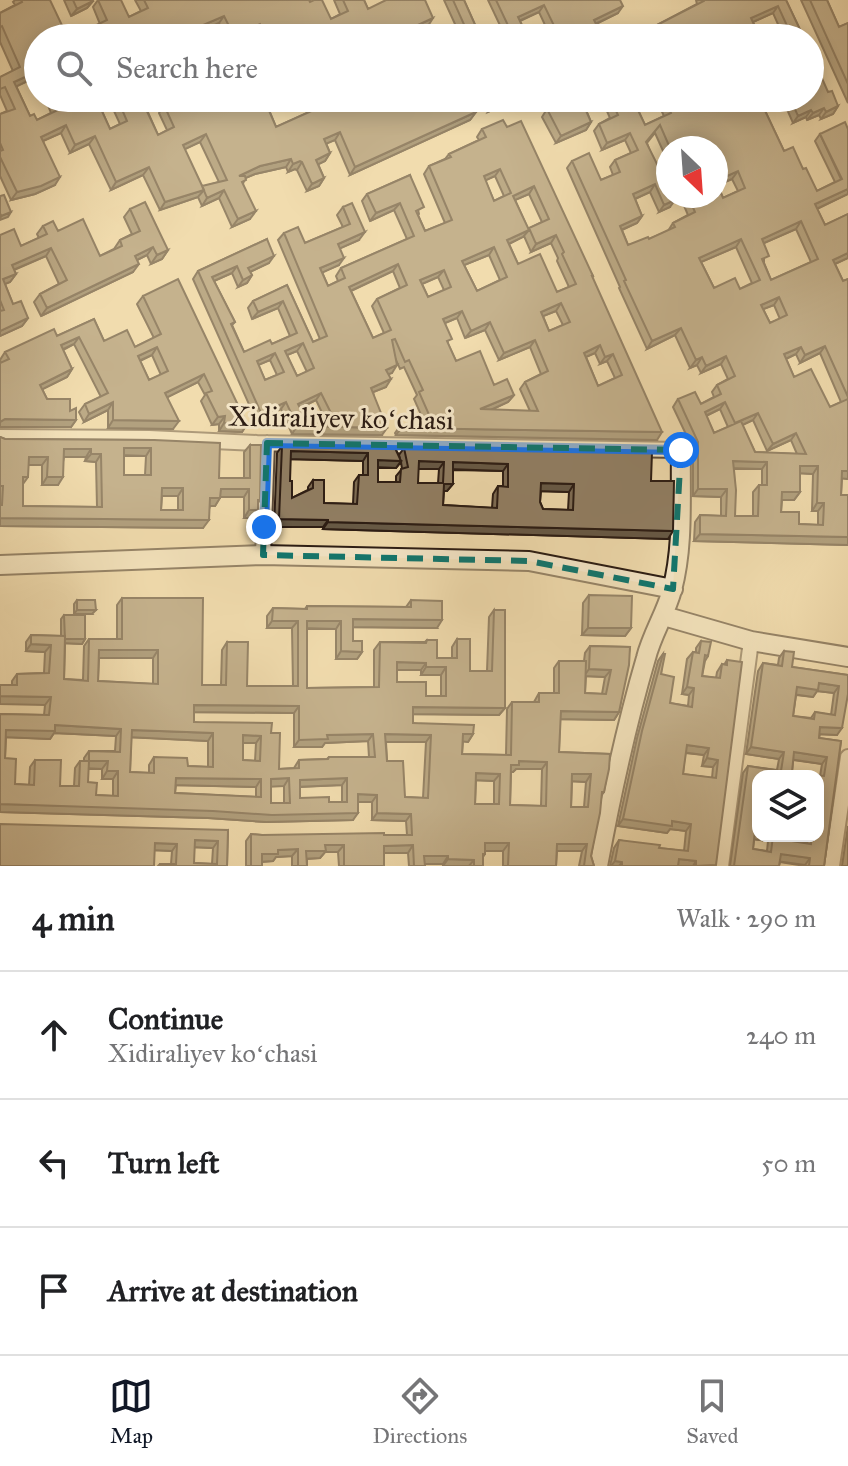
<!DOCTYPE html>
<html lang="en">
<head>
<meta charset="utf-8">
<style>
	:root { --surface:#fff; --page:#f6f6f6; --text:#202124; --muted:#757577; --line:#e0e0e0; --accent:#111827 }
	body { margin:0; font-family:"IM FELL Great Primer",serif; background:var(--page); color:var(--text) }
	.controls { position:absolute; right:24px; bottom:24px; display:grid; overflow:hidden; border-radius:16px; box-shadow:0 4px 20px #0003 }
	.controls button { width:72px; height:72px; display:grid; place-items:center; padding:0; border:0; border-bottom:2px solid var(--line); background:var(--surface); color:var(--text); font:40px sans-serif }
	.compass { position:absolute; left:656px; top:136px; width:72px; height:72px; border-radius:50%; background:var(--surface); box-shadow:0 4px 20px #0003; rotate:155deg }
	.stop { position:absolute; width:24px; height:24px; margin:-18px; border:6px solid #1a73e8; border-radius:50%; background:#fff }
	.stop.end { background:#1a73e8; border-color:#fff; box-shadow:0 2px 8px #0008 }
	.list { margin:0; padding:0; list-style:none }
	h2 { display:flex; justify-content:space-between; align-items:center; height:104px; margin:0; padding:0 32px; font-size:34px }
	h2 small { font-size:26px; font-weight:400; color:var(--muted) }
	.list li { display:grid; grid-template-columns:52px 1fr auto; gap:24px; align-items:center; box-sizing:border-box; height:128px; padding:0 32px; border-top:2px solid var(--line) }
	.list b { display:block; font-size:30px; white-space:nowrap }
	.list p { margin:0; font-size:26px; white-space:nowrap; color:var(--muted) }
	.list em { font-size:26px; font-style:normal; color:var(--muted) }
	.icon { flex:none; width:44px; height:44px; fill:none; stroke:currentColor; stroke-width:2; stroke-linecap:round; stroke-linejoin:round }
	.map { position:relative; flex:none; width:848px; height:866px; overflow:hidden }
	.search { position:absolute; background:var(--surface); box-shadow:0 4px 20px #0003; left:24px; right:24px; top:24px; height:88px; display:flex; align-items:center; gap:20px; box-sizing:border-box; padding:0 28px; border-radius:44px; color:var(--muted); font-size:30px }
	.sheet { height:488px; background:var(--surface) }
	nav { display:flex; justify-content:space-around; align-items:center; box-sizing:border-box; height:112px; border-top:2px solid var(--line); background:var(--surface); font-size:22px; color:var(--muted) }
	nav a { display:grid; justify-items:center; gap:4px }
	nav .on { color:var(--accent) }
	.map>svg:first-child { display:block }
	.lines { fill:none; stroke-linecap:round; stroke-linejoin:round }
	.street-casing { stroke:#5c4b3a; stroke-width:18 }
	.secondary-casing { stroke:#2a1b13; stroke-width:22 }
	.street { stroke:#f6e8ca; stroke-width:14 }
	.secondary { stroke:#f6e8ca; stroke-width:18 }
	.wall { fill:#7d6d56; stroke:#2a1b13; stroke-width:2; fill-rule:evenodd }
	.shaded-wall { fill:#665946; stroke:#2a1b13; stroke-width:2 }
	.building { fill:#917f64; stroke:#2a1b13; stroke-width:2; fill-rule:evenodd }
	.route { stroke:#1a73e8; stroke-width:10 }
	.marked { fill:none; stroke:#0f766e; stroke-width:6; stroke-dasharray:16 10; stroke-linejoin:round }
	.labels { text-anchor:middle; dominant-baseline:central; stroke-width:6; stroke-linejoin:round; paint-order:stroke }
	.street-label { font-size:28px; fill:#2a1b13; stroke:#f6e8ca }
</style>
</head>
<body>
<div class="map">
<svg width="848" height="866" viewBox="0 0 848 866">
	<rect width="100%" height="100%" fill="#f1dcae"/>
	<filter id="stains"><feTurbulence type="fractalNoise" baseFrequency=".0025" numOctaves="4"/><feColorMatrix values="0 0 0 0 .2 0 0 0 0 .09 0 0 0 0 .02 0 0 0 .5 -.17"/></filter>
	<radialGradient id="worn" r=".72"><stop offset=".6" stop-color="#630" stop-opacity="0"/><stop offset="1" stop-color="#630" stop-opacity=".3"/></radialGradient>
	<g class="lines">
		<g class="street-casing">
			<path id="street" d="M 0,437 L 149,438 L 257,443 L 681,450
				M 263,555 L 267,443
				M 721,866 L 751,641
				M 832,866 L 848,757"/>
		</g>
		<g class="secondary-casing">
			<path id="secondary" d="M 0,565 L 263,555 L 529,561 L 673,589
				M 664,616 L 751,641 L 848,657
				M 598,866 C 611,796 626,726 646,658 C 652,634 666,613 672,590 C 684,545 680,496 681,450"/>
		</g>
		<use href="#street" class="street"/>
		<use href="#secondary" class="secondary"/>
	</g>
	<path class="wall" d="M 15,0 L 50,0 L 38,38 L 38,76 L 16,86 L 30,116 L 37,120 L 51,113 L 45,98 L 63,98 L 66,105 L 76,100 L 75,98 L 96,98 L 110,129 L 120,124 L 108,98 L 145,98 L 146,108 L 158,135 L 167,130 L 159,113 L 164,105 L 177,98 L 296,98 L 269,110 L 276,127 L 318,108 L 313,98 L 469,98 L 476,112 L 470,120 L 350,175 L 335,140 L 326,143 L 330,153 L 325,161 L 318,164 L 324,178 L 319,186 L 307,191 L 297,170 L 295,169 L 288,172 L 286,167 L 255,174 L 245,178 L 243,184 L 250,219 L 232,227 L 219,198 L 202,206 L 198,197 L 160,210 L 143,175 L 111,190 L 89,144 L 70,153 L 61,133 L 43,141 L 55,185 L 35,194 L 11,200 L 0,176 L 0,114 L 7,111 L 0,95 L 0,77 L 13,71 L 0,42 L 0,13 L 15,5 L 13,2 ZM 200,142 L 219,182 L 202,187 L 184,149 Z
		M 64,0 L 92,0 L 93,1 L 87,8 L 71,16 Z
		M 98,0 L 129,17 L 141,11 L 135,0 L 309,0 L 331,19 L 340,14 L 334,0 L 364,0 L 368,9 L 425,1 L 428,26 L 409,35 L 411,38 L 257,38 L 255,32 L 245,36 L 246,38 L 226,38 L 219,23 L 205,30 L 208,38 L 81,38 L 86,30 L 100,24 L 93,7 Z
		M 444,0 L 464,0 L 476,27 L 483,34 L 481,38 L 460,35 Z
		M 488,0 L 620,0 L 618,13 L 596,24 L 603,38 L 551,38 L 539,12 L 520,21 L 528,38 L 506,38 Z
		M 696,0 L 786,0 L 804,38 L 779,37 L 782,33 L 773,13 L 753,22 L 760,38 L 652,38 L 650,33 L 655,26 L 697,4 Z
		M 801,0 L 827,0 L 839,27 L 848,23 L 848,103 Z
		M 828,92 L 838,106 L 833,114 L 821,119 L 819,115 L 807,120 L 806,117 L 793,123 L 782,98 L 810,98 Z
		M 482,98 L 508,98 L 503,105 L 488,112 Z
		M 572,98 L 759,98 L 784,151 L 803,169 L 817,191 L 835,182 L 815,141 L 820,134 L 848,194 L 817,209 L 825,225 L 848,214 L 848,258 L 835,264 L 843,281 L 848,279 L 848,479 L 842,478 L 841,495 L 848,545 L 694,541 L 695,522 L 700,515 L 721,516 L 721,497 L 693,496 L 693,449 L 673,407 L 678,399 L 701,404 L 714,397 L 712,392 L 717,385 L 728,379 L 721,364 L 701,373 L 697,365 L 690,368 L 675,335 L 647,349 L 619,288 L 620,287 L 567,168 L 572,161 L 601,180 L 613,175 L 610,167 L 615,160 L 631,153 L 625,140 L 602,150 L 594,131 L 599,124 L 610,118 L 603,102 L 586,110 L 591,122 L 586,130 L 556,143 L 542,117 L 547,109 ZM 657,101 L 664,116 L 645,125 L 638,110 ZM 655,133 L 668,162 L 668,148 L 716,148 L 716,196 L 683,196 L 684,198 L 682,201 L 688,215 L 673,223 L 668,231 L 649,239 L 628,245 L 622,230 L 637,223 L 642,216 L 635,199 L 650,192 L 659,212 L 670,207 L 647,143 ZM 732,179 L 738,191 L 723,198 L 718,185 ZM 796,229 L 811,262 L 771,280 L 764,263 L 764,243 ZM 736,247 L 752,283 L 740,289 L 714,288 L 701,262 ZM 774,305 L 780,319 L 770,323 L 763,309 ZM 820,353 L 841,402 L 830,407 L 794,377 L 786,359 L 796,354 L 800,363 ZM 720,409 L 728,427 L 714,433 L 706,416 ZM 753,420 L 767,451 L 791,440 L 797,454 L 755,452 L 742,425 ZM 734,469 L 762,469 L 762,485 L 759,485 L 753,492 L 753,516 L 735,516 ZM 800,473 L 813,474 L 812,511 L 818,511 L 818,525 L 799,524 L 781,512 L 782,500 L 794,500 L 800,492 Z
		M 507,127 L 593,276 L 592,278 L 657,440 L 396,435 L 395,433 L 400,426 L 426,426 L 414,399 L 417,395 L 404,367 L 400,369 L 396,360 L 392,373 L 388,374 L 386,387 L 373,392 L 382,435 L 292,434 L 281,409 L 256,420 L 193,279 L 198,271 L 267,239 L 269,263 L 250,272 L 252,275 L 247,283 L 238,287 L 232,273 L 214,281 L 235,322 L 232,325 L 244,352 L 272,344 L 290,336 L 278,308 L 252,319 L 248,308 L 253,301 L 287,285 L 313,342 L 320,339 L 278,240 L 284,233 L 305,243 L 343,227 L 337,215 L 343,207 L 359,240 L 340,248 L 339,265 L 322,272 L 328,286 L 338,281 L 336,276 L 341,268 L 407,239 L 394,210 L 370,221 L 362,201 L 367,194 L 410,175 L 419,214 L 418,215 L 425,231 L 445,223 L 424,174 L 429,166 L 445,159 L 449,154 L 479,140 L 477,137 L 482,129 ZM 495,176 L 504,196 L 494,201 L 485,180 ZM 529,194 L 542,222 L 528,229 L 515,200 ZM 524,236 L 531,252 L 551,243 L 558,258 L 557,261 L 569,287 L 557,292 L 518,264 L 509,244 ZM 489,255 L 500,280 L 477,291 L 464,265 ZM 393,271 L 400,288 L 377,299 L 372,306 L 384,333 L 373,338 L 351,291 ZM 438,277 L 444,290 L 428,297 L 422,284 ZM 556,311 L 563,325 L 549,331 L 543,316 ZM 457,318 L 465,338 L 485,330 L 499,360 L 530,347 L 541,374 L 525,382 L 520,389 L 530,411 L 491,410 L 508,402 L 514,395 L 494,385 L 456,361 L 448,344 L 445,323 ZM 297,351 L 307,372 L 297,376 L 287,355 ZM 595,353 L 600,364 L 607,361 L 615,378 L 598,386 L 586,357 ZM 270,360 L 277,375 L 265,380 L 258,365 ZM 316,400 L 326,421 L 306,420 L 300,408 Z
		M 130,209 L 168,250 L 162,259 L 151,264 L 147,255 L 137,260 L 133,272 L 41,316 L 34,302 L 40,294 L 59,284 L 46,256 L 14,270 L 16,274 L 10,282 L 5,284 L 13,304 L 28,318 L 22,326 L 0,336 L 0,235 L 21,246 L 39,238 L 37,234 L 43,226 L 58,231 L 100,256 L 114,249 L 120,240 L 132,234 L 124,217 Z
		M 143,296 L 247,424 L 242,432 L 219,431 L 219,424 L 212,425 L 201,401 L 205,395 L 198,382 L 167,397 L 173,429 L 108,428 L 108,410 L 84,422 L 79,412 L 85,404 L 101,397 L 74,344 L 63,350 L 72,369 L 67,377 L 42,389 L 47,399 L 70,411 L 76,420 L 71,427 L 1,363 L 0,360 L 5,352 L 57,336 L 94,319 L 104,341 L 135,347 L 154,338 L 137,304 ZM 152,355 L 161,375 L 149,380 L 140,361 Z
		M 0,437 L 5,439 L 154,440 L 219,478 L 244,478 L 244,452 L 250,445 L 260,500 L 258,503 L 258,510 L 253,518 L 244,518 L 244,497 L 220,497 L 215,506 L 210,506 L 203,528 L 0,526 ZM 124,456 L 146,456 L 145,475 L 124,475 ZM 64,457 L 86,457 L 85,461 L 96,462 L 97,507 L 23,506 L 23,484 L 28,477 L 28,465 L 42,465 L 42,485 L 58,485 ZM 162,496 L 178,496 L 178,510 L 161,510 Z
		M 282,446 L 395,448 L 400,458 L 399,455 L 404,448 L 651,481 L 668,539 L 323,529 L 323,527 L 274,527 L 277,453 ZM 290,459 L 363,461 L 363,475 L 359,475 L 354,482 L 353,504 L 324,503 L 313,480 L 308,487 L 308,490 L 292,498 L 290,481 ZM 401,462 L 402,469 L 396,476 L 396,482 L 378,482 L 378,468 L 396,468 ZM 418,469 L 439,469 L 438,483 L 418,483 ZM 453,470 L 503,471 L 503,486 L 498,486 L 493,494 L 492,508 L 443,505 L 444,491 L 447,491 L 453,484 ZM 541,491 L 569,492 L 568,510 L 543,509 L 540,502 Z
		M 589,595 L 631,628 L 625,636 L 582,635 L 583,603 Z
		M 122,598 L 202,685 L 221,685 L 222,650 L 227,642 L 247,686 L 293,686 L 292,628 L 267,628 L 267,616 L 273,608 L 305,609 L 307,606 L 406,607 L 411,600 L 437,628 L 353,627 L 353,641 L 362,652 L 357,659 L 336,659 L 336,629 L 307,629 L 307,688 L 374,687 L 374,650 L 380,642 L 425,642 L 427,640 L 437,658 L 452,658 L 452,647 L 457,639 L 470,671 L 487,671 L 489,617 L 494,610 L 505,708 L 499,715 L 413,714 L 413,723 L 473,734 L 468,742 L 463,741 L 462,754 L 506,755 L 507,709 L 512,702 L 534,702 L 539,693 L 554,693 L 554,668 L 559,661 L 584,661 L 585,653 L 590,646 L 630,647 L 619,712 L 614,720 L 560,719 L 559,752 L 610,754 L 604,792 L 601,796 L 591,856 L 594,866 L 579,866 L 582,851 L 557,851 L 556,866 L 503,866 L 503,851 L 485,851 L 485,854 L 483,857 L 483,866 L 443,866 L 443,864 L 425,864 L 425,866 L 409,866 L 408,853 L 384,853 L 384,866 L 339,866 L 338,852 L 325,852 L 320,858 L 307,859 L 307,866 L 292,866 L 292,856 L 276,857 L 273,861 L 262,862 L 262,866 L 246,866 L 246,841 L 251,834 L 262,835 L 407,835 L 406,821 L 372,820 L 372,802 L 358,802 L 353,820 L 266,822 L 208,818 L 0,812 L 0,714 L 44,715 L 45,705 L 12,685 L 12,681 L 17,674 L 44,673 L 45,652 L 26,651 L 26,642 L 31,635 L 61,636 L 61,619 L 64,615 L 85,639 L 82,644 L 65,643 L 64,679 L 83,680 L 84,646 L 89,639 L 117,639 L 117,605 ZM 99,658 L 153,658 L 153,684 L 98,681 ZM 397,670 L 421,670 L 421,675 L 441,675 L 441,696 L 426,696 L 397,682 ZM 586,676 L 605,677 L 602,694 L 585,693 ZM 194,712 L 294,713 L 294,747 L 322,747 L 325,743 L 368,741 L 369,757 L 329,757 L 327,759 L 299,760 L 294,768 L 279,769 L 271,733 L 194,722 ZM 54,733 L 116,736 L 115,751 L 89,751 L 84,758 L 84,761 L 80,761 L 75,768 L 74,786 L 60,786 L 35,760 L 30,767 L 29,785 L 15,784 L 5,758 L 6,737 L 50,739 ZM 131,737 L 208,741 L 208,767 L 188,766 L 154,757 L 149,765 L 149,773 L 130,772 ZM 386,742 L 426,742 L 423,798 L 405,797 L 387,761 ZM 243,743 L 256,743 L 255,761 L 243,760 ZM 88,769 L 102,769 L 102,779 L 113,779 L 113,796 L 96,795 L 88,782 ZM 516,769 L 542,769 L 541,806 L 510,805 L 511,772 L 513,772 ZM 476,780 L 494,781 L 494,804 L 475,804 ZM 572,781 L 586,782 L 584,807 L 571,807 ZM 176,785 L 256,787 L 256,797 L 175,793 ZM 342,785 L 342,802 L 329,802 L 300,798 L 300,787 ZM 271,786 L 284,786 L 284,803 L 271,803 Z
		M 77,600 L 92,614 L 74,614 L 74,604 Z
		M 701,641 L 708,656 L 705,661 L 702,676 L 716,678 L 717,672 L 722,664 L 724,665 L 727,660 L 715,866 L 610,866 L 614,848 L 619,840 L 659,848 L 684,851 L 686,831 L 670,829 L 667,833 L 618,826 L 637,738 L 658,661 L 663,654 L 661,674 L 670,703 L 688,706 L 689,695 L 682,694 L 687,659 L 693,652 L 696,652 L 696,648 ZM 685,753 L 704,755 L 702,766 L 713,767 L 712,778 L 683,774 Z
		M 784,651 L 792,667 L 848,675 L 837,735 L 820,734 L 819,738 L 841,741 L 824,866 L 805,866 L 780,862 L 779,866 L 730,866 L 743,773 L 748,766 L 777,770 L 779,759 L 746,754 L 758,671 L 763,663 L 778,665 L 779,658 ZM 817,691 L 834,693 L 831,715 L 815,712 L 811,718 L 793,716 L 796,695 L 813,697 ZM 793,760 L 822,764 L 820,776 L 792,772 ZM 758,776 L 818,776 L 818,836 L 809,836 L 807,843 L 791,841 L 792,836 L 758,836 ZM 754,839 L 768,841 L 767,851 L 753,849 Z
		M 848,826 L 848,866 L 842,866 Z
		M 228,830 L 227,866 L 158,866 L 160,864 L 171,864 L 172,851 L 155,850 L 0,866 ZM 194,847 L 213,848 L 212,864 L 194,863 Z"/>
	<path class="shaded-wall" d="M 93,1 L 87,8 L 71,16 L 77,9 Z
		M 544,5 L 539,12 L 512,24 L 518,17 Z
		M 623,6 L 618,13 L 589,27 L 594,20 Z
		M 778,6 L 773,13 L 746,25 L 751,18 Z
		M 224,16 L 219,23 L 197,33 L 203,25 Z
		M 433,18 L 428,26 L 402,38 L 407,30 Z
		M 260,24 L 255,32 L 242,38 L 243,32 Z
		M 38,71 L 38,76 L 9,90 L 14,82 Z
		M 284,98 L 296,98 L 261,114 L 267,106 Z
		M 508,98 L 503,105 L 488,112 L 493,104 Z
		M 602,98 L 606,98 L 603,102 L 579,113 L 584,106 Z
		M 654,98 L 660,98 L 657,101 L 631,114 L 636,106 Z
		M 838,106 L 833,114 L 821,119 L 826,112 Z
		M 824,108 L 819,115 L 807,120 L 813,113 Z
		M 811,110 L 806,117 L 793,123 L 798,116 Z
		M 476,112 L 470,120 L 350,175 L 355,167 Z
		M 591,122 L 586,130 L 556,143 L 561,136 Z
		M 66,125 L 61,133 L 36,144 L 41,137 Z
		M 340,132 L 335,140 L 319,147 L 324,139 Z
		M 630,133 L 625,140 L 602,150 L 607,143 Z
		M 206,134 L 200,142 L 177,153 L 183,145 Z
		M 95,136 L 89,144 L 70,153 L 75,145 Z
		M 330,153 L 325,161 L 311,168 L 316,160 Z
		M 291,159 L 286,167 L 255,174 L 234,183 L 239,176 L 260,166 Z
		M 300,161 L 302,162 L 297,170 L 295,169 L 288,172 L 293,164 Z
		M 149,167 L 143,175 L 111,190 L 116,182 Z
		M 500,169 L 495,176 L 478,184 L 484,176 Z
		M 738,171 L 732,179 L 716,186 L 716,181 Z
		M 60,177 L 55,185 L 35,194 L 11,200 L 17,192 Z
		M 324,178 L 319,186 L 307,191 L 312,184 Z
		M 655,184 L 650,192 L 628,202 L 633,194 Z
		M 534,186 L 529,194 L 508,203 L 513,196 Z
		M 848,189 L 848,194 L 810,212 L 815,204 Z
		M 204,190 L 198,197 L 160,210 L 165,202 Z
		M 224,190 L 219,198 L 202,206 L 207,198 Z
		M 675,200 L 670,207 L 659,212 L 664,205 Z
		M 400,203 L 394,210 L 370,221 L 376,213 Z
		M 256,211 L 250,219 L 232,227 L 238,219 Z
		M 11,212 L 8,217 L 0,220 L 1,216 Z
		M 642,216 L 637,223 L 614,233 L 620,226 Z
		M 801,221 L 796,229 L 757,246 L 762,239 Z
		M 529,230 L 523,237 L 502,247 L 507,240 Z
		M 365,232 L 359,240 L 332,252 L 338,244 Z
		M 556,235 L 551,243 L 531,252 L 536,244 Z
		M 741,239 L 736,247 L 694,265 L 699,258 Z
		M 153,247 L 147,255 L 129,264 L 135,256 Z
		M 494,247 L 489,255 L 457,268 L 462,261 Z
		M 51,248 L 46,256 L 6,273 L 12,265 Z
		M 168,250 L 162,259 L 151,264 L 157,255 Z
		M 848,253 L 848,258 L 828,267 L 833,260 Z
		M 274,256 L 269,263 L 243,275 L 248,268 Z
		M 344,258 L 339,265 L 315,276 L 320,268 Z
		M 139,264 L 133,272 L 41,316 L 47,308 Z
		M 398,264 L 393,271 L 344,294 L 349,287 Z
		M 237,266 L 232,273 L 207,284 L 212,277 Z
		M 444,270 L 438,277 L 415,287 L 420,280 Z
		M 16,274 L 10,282 L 0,286 L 3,279 Z
		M 252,275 L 247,283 L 238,287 L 243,280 Z
		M 779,297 L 774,305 L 756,312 L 761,305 Z
		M 283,301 L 278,308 L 252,319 L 258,312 Z
		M 561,303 L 556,311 L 536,319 L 541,312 Z
		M 462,311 L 457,318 L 438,326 L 443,319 Z
		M 28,318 L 22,326 L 0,336 L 0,331 Z
		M 490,322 L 485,330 L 465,338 L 471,331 Z
		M 681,328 L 675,335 L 647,349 L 652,341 Z
		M 79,337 L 74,344 L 55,353 L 61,345 Z
		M 535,340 L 530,347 L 499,360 L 504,353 Z
		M 303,343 L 297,351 L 280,358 L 285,351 Z
		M 600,345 L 595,353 L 579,360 L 584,353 Z
		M 825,346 L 820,353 L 800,363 L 805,355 Z
		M 157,347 L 152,355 L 132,364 L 138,356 Z
		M 801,347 L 796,354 L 779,362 L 784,354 Z
		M 275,353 L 270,360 L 251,368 L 257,361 Z
		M 613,354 L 607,361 L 600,364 L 605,357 Z
		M 726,356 L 721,364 L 701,373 L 706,366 Z
		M 702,357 L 697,365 L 690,368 L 696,360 Z
		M 397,365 L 392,373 L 381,377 L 386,370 Z
		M 72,369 L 67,377 L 35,393 L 40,385 Z
		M 204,374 L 198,382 L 160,401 L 165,393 Z
		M 391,379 L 386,387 L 366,395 L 371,388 Z
		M 321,393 L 316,400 L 293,411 L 298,404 Z
		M 514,395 L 508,402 L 475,417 L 480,409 Z
		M 113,402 L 108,410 L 84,422 L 89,414 Z
		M 286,402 L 281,409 L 256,420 L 261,413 Z
		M 725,402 L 720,409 L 699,419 L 705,412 Z
		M 758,413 L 753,420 L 730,431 L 735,423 Z
		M 225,416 L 219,424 L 212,425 L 218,417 Z
		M 5,419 L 76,420 L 71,427 L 0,427 L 0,422 Z
		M 113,420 L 179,421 L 173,429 L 108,428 Z
		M 224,423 L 247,424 L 242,432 L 219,431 Z
		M 297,426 L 387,428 L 382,435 L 292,434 Z
		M 401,428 L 662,432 L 657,440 L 396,435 Z
		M 796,433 L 791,440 L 767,451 L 773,444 Z
		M 124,448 L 151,448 L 146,456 L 119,455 Z
		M 64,449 L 91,449 L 86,457 L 58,457 Z
		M 291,451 L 368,453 L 363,461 L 286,459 Z
		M 91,454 L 101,454 L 96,462 L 85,461 Z
		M 29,457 L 48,457 L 42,465 L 23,465 Z
		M 378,460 L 401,461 L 396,468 L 373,467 Z
		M 419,461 L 444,462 L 439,469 L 414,469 Z
		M 733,461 L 767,462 L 762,469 L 728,468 Z
		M 453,462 L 508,464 L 503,471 L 448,469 Z
		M 800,466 L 818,466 L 813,474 L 795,473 Z
		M 842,471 L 848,471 L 848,479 L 837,478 Z
		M 47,477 L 63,477 L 58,485 L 42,485 Z
		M 541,483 L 574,484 L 569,492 L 536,491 Z
		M 444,484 L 453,484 L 447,491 L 439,491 Z
		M 162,488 L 183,488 L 178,496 L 156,496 Z
		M 221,489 L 249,489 L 244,497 L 215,497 Z
		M 698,489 L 727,489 L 721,497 L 693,496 Z
		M 782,492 L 800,492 L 794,500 L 777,500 Z
		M 210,498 L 220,498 L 215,506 L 205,506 Z
		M 817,503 L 824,503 L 818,511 L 812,511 Z
		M 249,510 L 258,510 L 253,518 L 244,518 Z
		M 0,518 L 209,520 L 203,528 L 0,526 Z
		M 279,519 L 328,520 L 323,527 L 274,527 Z
		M 328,522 L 673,531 L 668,539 L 323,529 Z
		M 700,534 L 848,537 L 848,545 L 694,541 Z
		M 77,610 L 96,610 L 92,614 L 74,614 Z
		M 353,619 L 442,620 L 437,628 L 348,627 Z
		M 272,621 L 298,621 L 292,628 L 267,628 Z
		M 307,621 L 341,621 L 336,629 L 301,628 Z
		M 588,628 L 631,628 L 625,636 L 582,635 Z
		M 64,639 L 85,639 L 82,644 L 61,643 Z
		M 31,644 L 51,645 L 45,652 L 26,651 Z
		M 99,650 L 158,650 L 153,658 L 94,658 Z
		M 341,651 L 362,652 L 357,659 L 336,659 Z
		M 397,662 L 426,663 L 421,670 L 392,670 Z
		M 426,667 L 446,667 L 441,675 L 421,675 Z
		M 589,669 L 611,670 L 605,677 L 584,676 Z
		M 819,683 L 839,686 L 834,693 L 817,691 L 813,697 L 792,694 L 797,687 Z
		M 687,687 L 694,688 L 689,695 L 682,694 Z
		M 0,696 L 51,697 L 45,705 L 0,704 Z
		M 194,705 L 299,706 L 294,713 L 189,712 Z
		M 413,707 L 505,708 L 499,715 L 408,714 Z
		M 561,711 L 619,712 L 614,720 L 555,719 Z
		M 55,725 L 121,729 L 116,736 L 54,733 L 50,739 L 0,737 L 6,730 Z
		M 820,727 L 842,728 L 837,735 L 815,734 Z
		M 132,730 L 213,733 L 208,741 L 126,737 Z
		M 373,734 L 368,741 L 325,743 L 322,747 L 294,747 L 299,740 L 327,735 Z
		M 385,734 L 431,735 L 426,742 L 380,742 Z
		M 463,734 L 473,734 L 468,742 L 458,741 Z
		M 243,735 L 261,736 L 256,743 L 238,743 Z
		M 687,745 L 709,748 L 704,755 L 681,752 Z
		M 751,747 L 784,752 L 779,759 L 746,754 Z
		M 794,752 L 827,757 L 822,764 L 789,759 Z
		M 707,758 L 718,760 L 713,767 L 702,766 Z
		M 89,761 L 108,761 L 102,769 L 83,768 Z
		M 519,761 L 547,762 L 542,769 L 516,769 L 513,772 L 506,772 L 511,765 Z
		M 107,771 L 118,771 L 113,779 L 102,779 Z
		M 476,773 L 500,774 L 494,781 L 471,780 Z
		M 572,774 L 591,774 L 586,782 L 567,781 Z
		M 176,778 L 261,779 L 256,787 L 171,785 Z
		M 289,778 L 284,786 L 266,787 L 271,779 Z
		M 347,778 L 342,785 L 294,787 L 300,780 Z
		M 358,794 L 377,795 L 372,802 L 353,802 Z
		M 0,804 L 358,813 L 353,820 L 266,822 L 208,818 L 0,812 Z
		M 377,813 L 411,814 L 406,821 L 372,820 Z
		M 623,819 L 672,821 L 691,824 L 686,831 L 670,829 L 667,833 L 618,826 Z
		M 755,831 L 758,832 L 758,836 L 772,836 L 768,841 L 750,839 Z
		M 195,840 L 218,841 L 213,848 L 190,847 Z
		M 155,843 L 177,844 L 172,851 L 150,850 Z
		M 485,843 L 509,843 L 503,851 L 480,851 Z
		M 557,844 L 587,844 L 582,851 L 551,851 Z
		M 325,845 L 344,845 L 338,852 L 325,852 L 320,858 L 301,859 L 306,851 Z
		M 413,845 L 408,853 L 378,853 L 384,846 Z
		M 298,849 L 292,856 L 276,857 L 273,861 L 257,862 L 262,854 L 278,850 Z
		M 781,854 L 810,858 L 805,865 L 776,861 Z
		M 424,856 L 448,856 L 443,864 L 419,864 Z
		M 448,859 L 474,860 L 469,866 L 443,866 Z
		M 679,859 L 696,861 L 693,866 L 674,866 Z
		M 615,861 L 622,862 L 619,866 L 611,866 Z"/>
	<path class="building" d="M 21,0 L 50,0 L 68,38 L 38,38 L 38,71 L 14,82 L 30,116 L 34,114 L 37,120 L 58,110 L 53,98 L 63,98 L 66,105 L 80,98 L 96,98 L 110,129 L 127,121 L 117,98 L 145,98 L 148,105 L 145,107 L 158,135 L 174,127 L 164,105 L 179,98 L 284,98 L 267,106 L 276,127 L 325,105 L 322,98 L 469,98 L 476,112 L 355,167 L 340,132 L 324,139 L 330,153 L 316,160 L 324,178 L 312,184 L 302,162 L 300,161 L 293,164 L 291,159 L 260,166 L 239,176 L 245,176 L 246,180 L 242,182 L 256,211 L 238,219 L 224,190 L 207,198 L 202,186 L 227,180 L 206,134 L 183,145 L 204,190 L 165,202 L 149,167 L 116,182 L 95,136 L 75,145 L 66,125 L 41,137 L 60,177 L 41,186 L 17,192 L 0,157 L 0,151 L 3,150 L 0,143 L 0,114 L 15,109 L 5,87 L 0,89 L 0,77 L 20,67 L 2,26 L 0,27 L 0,13 L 22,2 Z
		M 73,0 L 92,0 L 93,1 L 77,9 Z
		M 98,0 L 121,0 L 129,17 L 148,8 L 144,0 L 309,0 L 310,2 L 314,0 L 322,0 L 331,19 L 348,11 L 343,0 L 364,0 L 368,9 L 386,0 L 425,0 L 433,18 L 407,30 L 411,38 L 266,38 L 260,24 L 243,32 L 246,38 L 230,38 L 234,36 L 224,16 L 203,25 L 208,38 L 90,38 L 86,30 L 107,20 Z
		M 453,0 L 464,0 L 476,27 L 479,26 L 483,34 L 480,36 L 481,38 L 453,38 L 467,31 Z
		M 496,0 L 620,0 L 623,6 L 594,20 L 603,38 L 560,38 L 544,5 L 518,17 L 528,38 L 514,38 Z
		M 704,0 L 786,0 L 804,38 L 777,38 L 783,35 L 782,33 L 789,30 L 778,6 L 751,18 L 760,38 L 660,38 L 655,26 L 704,1 Z
		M 810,0 L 827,0 L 839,27 L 848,23 L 848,84 Z
		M 636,32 L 639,38 L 625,38 Z
		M 810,51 L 828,92 L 832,91 L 838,106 L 826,112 L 824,108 L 813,113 L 811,110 L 798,116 L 790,98 L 810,98 Z
		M 490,98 L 507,98 L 493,104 Z
		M 572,98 L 602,98 L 584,106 L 591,122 L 561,136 L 547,109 Z
		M 610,98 L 654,98 L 636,106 L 645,125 L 671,113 L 665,98 L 759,98 L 784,151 L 793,147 L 803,169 L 806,168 L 817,191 L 842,179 L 820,134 L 845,122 L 848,129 L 848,189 L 815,204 L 825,225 L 848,214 L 848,253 L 833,260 L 843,281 L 848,279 L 848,397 L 825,346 L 805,355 L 801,347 L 784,354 L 794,377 L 811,369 L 830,407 L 848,399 L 848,471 L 842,471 L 841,495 L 848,495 L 848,537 L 700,534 L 700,515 L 726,516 L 727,489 L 698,489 L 698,442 L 678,399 L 695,392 L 701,404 L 721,394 L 717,385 L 735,376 L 726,356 L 706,366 L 702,357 L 696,360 L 681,328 L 652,341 L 624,281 L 626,280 L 572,161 L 589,153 L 601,180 L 620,172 L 615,160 L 638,150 L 630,133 L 607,143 L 599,124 L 618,115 ZM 660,125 L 670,148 L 716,148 L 716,181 L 738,171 L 745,188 L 723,198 L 716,182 L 716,196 L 688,196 L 695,212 L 673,223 L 675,227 L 649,239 L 648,237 L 628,245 L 620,226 L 642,216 L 633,194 L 655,184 L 664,205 L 675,200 L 673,196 L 668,196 L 668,186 L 646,142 ZM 801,221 L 818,259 L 771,280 L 762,259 L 769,256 L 762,239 ZM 741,239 L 760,280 L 740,289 L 735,278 L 714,288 L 699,258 ZM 779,297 L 787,315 L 770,323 L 761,305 ZM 725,402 L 735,423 L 758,413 L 773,444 L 796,433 L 806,454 L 755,452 L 741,421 L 714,433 L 705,412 ZM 733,461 L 767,462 L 767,485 L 759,485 L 758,516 L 735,516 L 736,490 ZM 800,466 L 818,466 L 817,503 L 824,503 L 823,525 L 799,524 L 799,512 L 781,512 L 782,492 L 800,492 Z
		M 503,120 L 507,127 L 521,121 L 593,276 L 592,276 L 662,432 L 401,428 L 400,426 L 434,426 L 419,392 L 423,390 L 409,360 L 405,362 L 395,339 L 392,340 L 397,365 L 386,370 L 391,379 L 371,388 L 387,428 L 297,426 L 286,402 L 261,413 L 198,271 L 267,239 L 274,256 L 248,268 L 252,275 L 243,280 L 237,266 L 212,277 L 235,322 L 231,324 L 244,352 L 270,340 L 272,344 L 297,333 L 283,301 L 258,312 L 253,301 L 287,285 L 313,342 L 327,336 L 284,233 L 298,227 L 305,243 L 350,224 L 343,207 L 352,203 L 365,232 L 338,244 L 344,258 L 320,268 L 328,286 L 345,278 L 341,268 L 414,236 L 400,203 L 376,213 L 367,194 L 410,175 L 424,207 L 416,211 L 425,231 L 452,220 L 429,166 L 451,157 L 449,154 L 486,137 L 482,129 ZM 500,169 L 511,193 L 494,201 L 484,176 ZM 534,186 L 549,219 L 529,228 L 536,244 L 556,235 L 564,252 L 562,254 L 576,284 L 557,292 L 540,254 L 518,264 L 507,240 L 529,230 L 513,196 ZM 494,247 L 507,277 L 477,291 L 462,261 ZM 398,264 L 407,285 L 377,299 L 391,330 L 373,338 L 349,287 ZM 444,270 L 451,287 L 428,297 L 420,280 ZM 561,303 L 570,322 L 549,331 L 541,312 ZM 462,311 L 471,331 L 490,322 L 504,353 L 535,340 L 548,371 L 525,382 L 538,411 L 480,409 L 514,395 L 507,379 L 494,385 L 480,351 L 456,361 L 447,341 L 452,339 L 443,319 ZM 303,343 L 314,368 L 297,376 L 285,351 ZM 600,345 L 605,357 L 613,354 L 622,375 L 598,386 L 584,353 ZM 275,353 L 284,372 L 265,380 L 257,361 ZM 321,393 L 335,421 L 306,420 L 298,404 Z
		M 4,195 L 11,212 L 1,216 L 0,213 L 0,196 Z
		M 145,202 L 168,250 L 157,255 L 153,247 L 135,256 L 139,264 L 47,308 L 40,294 L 67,280 L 51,248 L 12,265 L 16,274 L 3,279 L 13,304 L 21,301 L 28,318 L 0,331 L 0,311 L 4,310 L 0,300 L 0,235 L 14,229 L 21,246 L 47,234 L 43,226 L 53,221 L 58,231 L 83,219 L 100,256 L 122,246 L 120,240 L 140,231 L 130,209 Z
		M 178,279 L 247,424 L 224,423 L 225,416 L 218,417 L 206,393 L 212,391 L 204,374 L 165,393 L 179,421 L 113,420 L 113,402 L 89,414 L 85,404 L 108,393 L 79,337 L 61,345 L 72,369 L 40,385 L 47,399 L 70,399 L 70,411 L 76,408 L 76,420 L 5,419 L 0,422 L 0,363 L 9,359 L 5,352 L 54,329 L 57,336 L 94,319 L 104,341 L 127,330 L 135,347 L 161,334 L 143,296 ZM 157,347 L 168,371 L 149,380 L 138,356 Z
		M 0,437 L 5,439 L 154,440 L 220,443 L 219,478 L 250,478 L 250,445 L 261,445 L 260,500 L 258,500 L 258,510 L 249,510 L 249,489 L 221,489 L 220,498 L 210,498 L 209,520 L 0,518 L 0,505 L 2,505 L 3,486 L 0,486 ZM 124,448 L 151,448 L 151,475 L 124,475 ZM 64,449 L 91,449 L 91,454 L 101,454 L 102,507 L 23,506 L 23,477 L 28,477 L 29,457 L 48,457 L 47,477 L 63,477 ZM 162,488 L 183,488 L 183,510 L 161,510 Z
		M 282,446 L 395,448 L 401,461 L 378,460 L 378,482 L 400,482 L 401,469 L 408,467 L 404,448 L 652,452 L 651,481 L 674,481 L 673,531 L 328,522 L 328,520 L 279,519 ZM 291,451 L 368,453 L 368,475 L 359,475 L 357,504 L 324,503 L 324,480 L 313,480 L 313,488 L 292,498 L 292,481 L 290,481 ZM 419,461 L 444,462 L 443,483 L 418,483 ZM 453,462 L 508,464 L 508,487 L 498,486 L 497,508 L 443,505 L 444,484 L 453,484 ZM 541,483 L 574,484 L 573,510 L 543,509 L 540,502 Z
		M 589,595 L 632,596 L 631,628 L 588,628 Z
		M 122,598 L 203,598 L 202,685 L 226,685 L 227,642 L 248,642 L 247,686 L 298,686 L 298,621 L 272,621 L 273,608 L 307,609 L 307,606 L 411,607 L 411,600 L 442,601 L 442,620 L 353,619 L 353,641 L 362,641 L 362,652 L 341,651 L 341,621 L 307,621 L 307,688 L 379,687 L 380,642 L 426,643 L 427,640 L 437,640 L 437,658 L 457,658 L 457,639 L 470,639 L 470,671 L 492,671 L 494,610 L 505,610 L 505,708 L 413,707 L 413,723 L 474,725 L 473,734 L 463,734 L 462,754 L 511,755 L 512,702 L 539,702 L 539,693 L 559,693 L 559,661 L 586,661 L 585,693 L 606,694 L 611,670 L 589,669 L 590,646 L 630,647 L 629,665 L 619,712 L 561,711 L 559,752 L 610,754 L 609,769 L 604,792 L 602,792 L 600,813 L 591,856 L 594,866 L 584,866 L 587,844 L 557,844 L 556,866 L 508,866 L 509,843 L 485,843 L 485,854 L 483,854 L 483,866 L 474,866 L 474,860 L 448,859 L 448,856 L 424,856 L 425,866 L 414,866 L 413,845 L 384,846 L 384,866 L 344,866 L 344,845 L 325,845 L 326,851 L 306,851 L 307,866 L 298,866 L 298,849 L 278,850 L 278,854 L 262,854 L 262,866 L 251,866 L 251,834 L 262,835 L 384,833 L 384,835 L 412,835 L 411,814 L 377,813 L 377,795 L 358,794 L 358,813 L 272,815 L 213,811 L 0,804 L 0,714 L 49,715 L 51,697 L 0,696 L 0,685 L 17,685 L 17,674 L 49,673 L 51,645 L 31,644 L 31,635 L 65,636 L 64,679 L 88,681 L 89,639 L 122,639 ZM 99,650 L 158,650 L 158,684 L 98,681 ZM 397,662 L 426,663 L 426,667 L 446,667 L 446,696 L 426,696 L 426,682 L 397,682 ZM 194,705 L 299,706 L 299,740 L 328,739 L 327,735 L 373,734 L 375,757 L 329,757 L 328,759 L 299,760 L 299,768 L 279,769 L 280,733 L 271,733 L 272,723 L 194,722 ZM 55,725 L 121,729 L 120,752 L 89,751 L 89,761 L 108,761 L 107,771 L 118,771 L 118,796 L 96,795 L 97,783 L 88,782 L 89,761 L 80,761 L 79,786 L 60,786 L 61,760 L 35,760 L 34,785 L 15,784 L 16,759 L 5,758 L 6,730 L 55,731 ZM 132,730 L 213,733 L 213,767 L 188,766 L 187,758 L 154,757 L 154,773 L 130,772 ZM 385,734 L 431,735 L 428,798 L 405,797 L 403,761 L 387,761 ZM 243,735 L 261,736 L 260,761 L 243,760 ZM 519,761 L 547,762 L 546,806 L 510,805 L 511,765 L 519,765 ZM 476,773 L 500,774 L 499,804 L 475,804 ZM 572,774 L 591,774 L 588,807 L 571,807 ZM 176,778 L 261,779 L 261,797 L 175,793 ZM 289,778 L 290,803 L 271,803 L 271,779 ZM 347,778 L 347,802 L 329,802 L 329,797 L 300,798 L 300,780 Z
		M 77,600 L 95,600 L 96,610 L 77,610 Z
		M 64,615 L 85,615 L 85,639 L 65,639 Z
		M 701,641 L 711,642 L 708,656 L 705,655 L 702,676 L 720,678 L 722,664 L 727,665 L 727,660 L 742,662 L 716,865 L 696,866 L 696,861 L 679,859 L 678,866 L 622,866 L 622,862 L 615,861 L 619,840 L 660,845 L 659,848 L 688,851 L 691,824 L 672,821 L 672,826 L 623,819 L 642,731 L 663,654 L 665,654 L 661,674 L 674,677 L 670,703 L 692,707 L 694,688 L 687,687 L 693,652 L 699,653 ZM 687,745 L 709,748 L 707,758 L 718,760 L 716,778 L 683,774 Z
		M 784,651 L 794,652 L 792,667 L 848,675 L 848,694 L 842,728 L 820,727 L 819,738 L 841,741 L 824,866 L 809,866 L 810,858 L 781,854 L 779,866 L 734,866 L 748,766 L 781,771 L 784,752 L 751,747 L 763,663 L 782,666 ZM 819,683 L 839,686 L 835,715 L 815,712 L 814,719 L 793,716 L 797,687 L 818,690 ZM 794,752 L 827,757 L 824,776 L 792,772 ZM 758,776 L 818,776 L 818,836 L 812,836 L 811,844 L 791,841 L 792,836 L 773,836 L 771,852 L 753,849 L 755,831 L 758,832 Z
		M 0,824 L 228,830 L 227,866 L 160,866 L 160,864 L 176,864 L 177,844 L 155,843 L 154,866 L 0,866 ZM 195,840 L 218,841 L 217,864 L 194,863 Z"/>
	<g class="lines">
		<path class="route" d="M 264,527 L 267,443 L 681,450"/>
	</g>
	<path d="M0 0H848V866H0ZM 267,443 L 681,450 L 673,589 L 529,561 L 263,555 Z" fill="#f1dcae" fill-opacity=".55" fill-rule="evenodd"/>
	<path class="marked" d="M 267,443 L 681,450 L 673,589 L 529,561 L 263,555 Z"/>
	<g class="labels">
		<g class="street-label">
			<text transform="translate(341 418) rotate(1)">Xidiraliyev koʻchasi</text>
		</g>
	</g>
	<rect width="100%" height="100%" filter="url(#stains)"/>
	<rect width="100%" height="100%" fill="url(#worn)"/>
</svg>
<div class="controls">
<button><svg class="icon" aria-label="layers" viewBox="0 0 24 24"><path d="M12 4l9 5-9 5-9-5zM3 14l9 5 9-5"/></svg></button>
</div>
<svg class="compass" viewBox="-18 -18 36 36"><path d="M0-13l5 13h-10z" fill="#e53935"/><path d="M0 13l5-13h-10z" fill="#757577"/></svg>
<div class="stop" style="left:681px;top:450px"></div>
<div class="stop end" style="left:264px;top:527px"></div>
<div class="search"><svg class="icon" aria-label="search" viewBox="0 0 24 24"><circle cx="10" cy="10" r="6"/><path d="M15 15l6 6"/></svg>Search here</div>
</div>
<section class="sheet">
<h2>4 min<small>Walk · 290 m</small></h2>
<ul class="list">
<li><svg class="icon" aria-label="ahead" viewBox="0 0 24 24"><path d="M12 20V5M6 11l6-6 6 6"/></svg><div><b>Continue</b><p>Xidiraliyev koʻchasi</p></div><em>240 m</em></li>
<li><svg class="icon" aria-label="left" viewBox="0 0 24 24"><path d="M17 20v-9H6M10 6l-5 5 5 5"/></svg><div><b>Turn left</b></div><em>50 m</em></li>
<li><svg class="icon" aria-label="arrive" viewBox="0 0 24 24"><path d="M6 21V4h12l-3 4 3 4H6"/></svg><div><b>Arrive at destination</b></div></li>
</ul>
</section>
<nav>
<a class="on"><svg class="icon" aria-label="map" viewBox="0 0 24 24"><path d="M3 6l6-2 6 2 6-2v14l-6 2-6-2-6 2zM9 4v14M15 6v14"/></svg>Map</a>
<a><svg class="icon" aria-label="directions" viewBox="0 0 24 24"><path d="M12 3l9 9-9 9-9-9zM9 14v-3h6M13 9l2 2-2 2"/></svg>Directions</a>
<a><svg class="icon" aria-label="saved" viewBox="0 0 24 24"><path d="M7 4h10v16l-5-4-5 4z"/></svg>Saved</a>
</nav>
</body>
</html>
